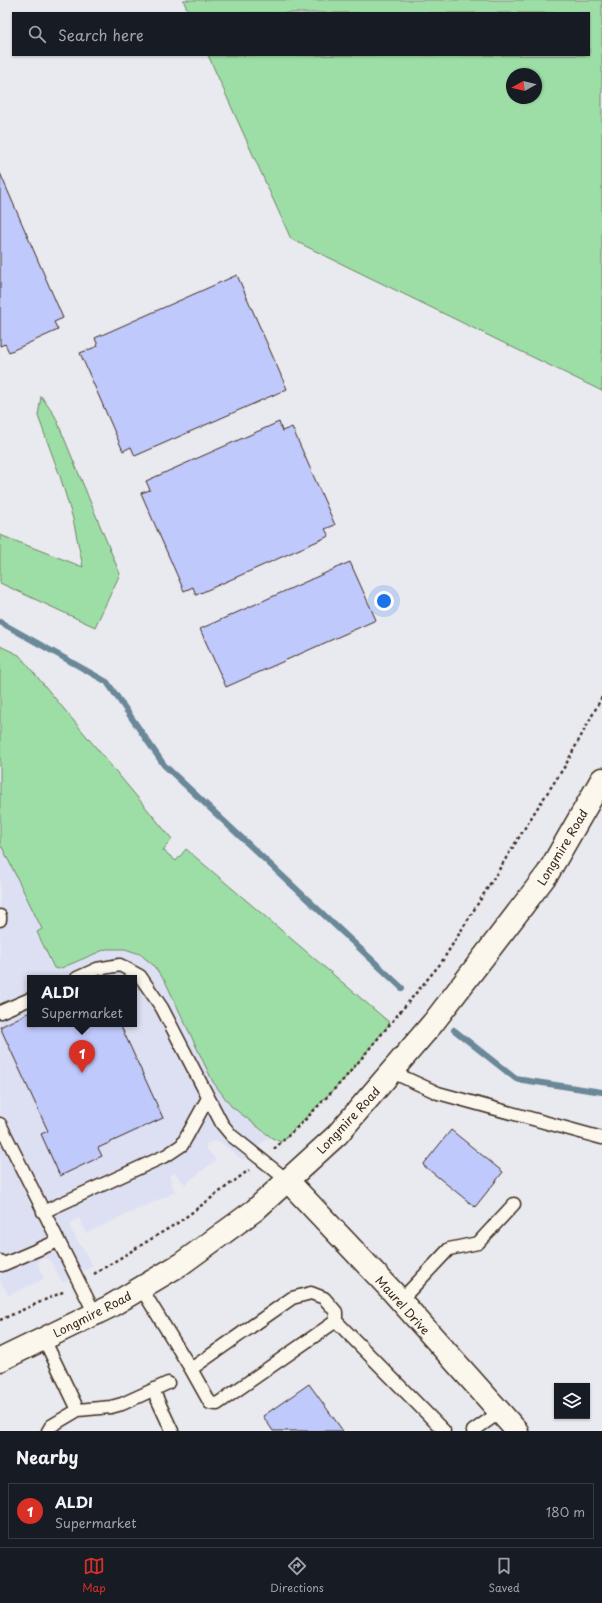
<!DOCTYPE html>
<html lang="en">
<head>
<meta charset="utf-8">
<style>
	:root { --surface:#171b24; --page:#20242c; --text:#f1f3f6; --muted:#9ea1a6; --line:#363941; --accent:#d93025 }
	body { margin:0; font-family:"Playpen Sans",sans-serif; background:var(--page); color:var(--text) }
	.controls { position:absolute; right:12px; bottom:12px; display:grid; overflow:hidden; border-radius:0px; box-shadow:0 1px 3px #0004 }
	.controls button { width:36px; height:36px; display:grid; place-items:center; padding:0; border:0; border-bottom:1px solid var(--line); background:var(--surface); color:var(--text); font:20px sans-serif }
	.compass { position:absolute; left:506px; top:68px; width:36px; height:36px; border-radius:50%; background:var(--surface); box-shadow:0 1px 3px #0004; rotate:262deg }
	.you { position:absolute; left:384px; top:601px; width:14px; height:14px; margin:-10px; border:3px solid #fff; border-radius:50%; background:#1a73e8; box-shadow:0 0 0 6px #1a73e833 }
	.badge { display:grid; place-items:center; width:26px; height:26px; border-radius:50%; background:var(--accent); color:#fff; font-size:13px; font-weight:700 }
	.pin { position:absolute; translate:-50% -33px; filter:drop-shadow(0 1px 2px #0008) }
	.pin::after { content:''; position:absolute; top:21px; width:14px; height:12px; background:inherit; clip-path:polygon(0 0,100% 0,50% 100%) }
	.popup { position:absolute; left:27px; top:975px; width:110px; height:52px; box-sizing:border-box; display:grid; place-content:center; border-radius:0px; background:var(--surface); filter:drop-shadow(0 1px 3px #0005); font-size:13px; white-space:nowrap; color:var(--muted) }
	.popup b { font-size:15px; color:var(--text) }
	.popup::after { content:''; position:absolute; left:50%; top:100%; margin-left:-8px; border:8px solid transparent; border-top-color:var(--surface) }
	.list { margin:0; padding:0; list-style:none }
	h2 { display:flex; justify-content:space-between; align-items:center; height:52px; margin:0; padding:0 16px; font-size:17px }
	h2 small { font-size:13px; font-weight:400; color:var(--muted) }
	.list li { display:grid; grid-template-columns:26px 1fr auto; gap:12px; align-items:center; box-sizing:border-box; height:56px; margin:0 8px 8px; padding:0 8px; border:1px solid var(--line); border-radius:0px }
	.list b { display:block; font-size:15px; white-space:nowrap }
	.list p { margin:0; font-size:13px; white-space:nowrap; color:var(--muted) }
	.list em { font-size:13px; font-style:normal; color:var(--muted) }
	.icon { flex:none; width:22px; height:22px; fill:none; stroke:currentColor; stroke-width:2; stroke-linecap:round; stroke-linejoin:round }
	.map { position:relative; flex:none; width:602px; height:1431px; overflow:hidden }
	.search { position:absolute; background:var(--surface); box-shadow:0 1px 3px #0004; left:12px; right:12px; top:12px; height:44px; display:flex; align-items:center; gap:10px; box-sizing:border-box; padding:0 14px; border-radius:0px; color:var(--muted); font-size:15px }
	.sheet { height:116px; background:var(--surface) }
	nav { display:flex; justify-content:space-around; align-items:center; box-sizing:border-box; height:56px; border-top:1px solid var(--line); background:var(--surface); font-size:11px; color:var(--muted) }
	nav a { display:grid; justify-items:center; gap:2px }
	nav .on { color:var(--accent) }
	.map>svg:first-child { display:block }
	.built { fill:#dddff3; fill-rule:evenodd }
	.green { fill:#9ddea7; stroke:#6c8462; fill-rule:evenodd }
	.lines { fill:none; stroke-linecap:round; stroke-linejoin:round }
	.stream { stroke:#6a8898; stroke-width:6 }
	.building { fill:#c0c9fb; stroke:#3b2a1e }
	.service-casing { stroke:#3b2a1e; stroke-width:15 }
	.minor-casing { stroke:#3b2a1e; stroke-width:25 }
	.secondary-casing { stroke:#3b2a1e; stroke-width:25 }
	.path { stroke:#3b2a1e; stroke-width:2.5; stroke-dasharray:3 3; stroke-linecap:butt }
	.service { stroke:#fbf7ec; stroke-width:12 }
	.minor { stroke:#fbf7ec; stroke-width:22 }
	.secondary { stroke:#fbf7ec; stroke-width:22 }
	.labels { text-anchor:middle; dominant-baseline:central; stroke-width:3; stroke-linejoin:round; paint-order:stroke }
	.street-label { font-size:12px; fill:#3b2a1e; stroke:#fbf7ec }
</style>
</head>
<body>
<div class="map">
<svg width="602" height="1431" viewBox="0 0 602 1431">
	<rect width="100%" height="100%" fill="#e9e9f0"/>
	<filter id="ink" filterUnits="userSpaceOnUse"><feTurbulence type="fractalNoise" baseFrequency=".025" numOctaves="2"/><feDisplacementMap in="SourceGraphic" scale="8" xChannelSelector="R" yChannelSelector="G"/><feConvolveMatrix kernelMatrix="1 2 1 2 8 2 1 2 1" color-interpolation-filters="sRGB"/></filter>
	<g filter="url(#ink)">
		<path class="built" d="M 2,847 L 42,929 L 36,932 L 53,968 L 59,970 L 107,949 L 125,950 L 140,954 L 153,965 L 164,981 L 213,1082 L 231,1106 L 269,1137 L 243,1160 L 219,1141 L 213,1141 L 206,1144 L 206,1148 L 216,1160 L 185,1184 L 175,1173 L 169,1176 L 175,1192 L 86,1233 L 79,1218 L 72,1222 L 70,1225 L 71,1230 L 93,1266 L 63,1283 L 50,1260 L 43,1258 L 39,1259 L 38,1263 L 44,1279 L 8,1295 L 0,1280 L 0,848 ZM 30,978 L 134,978 L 134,1024 L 30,1024 Z"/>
		<path class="green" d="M 183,0 L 602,0 L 602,391 L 291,239 L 208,55 L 589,55 L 589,13 L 189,13 ZM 512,74 L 536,74 L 536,98 L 512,98 Z
			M 41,396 L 55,416 L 120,574 L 95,627 L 0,583 L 0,535 L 83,567 L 73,519 L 60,476 L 38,416 Z
			M 0,646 L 19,655 L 172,839 L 163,850 L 176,861 L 186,849 L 390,1023 L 345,1078 L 281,1142 L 272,1138 L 231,1106 L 213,1082 L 165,981 L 153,965 L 140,954 L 125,949 L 106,949 L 59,969 L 54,968 L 37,932 L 42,929 L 2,847 L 0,847 Z"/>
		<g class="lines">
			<path class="stream" d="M 0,622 L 107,682 L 164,765 L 402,988
				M 454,1030 L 516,1079 L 602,1092"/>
		</g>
		<path class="building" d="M 0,173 L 63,318 L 54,322 L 58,330 L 9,352 L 5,344 L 0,346 Z
			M 237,275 L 287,389 L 135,456 L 131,447 L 123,451 L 80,353 L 98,346 L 95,338 Z
			M 279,422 L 282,431 L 292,427 L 335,525 L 325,529 L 329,536 L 196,595 L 193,587 L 184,591 L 141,493 L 150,490 L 146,481 Z
			M 350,562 L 376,620 L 226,687 L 200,629 Z
			M 30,1012 L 30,1024 L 120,1024 L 163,1118 L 98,1148 L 102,1156 L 60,1176 L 41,1134 L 48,1131 L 0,1027 Z
			M 451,1130 L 503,1172 L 475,1207 L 423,1165 Z
			M 309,1384 L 343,1431 L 273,1431 L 263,1416 Z"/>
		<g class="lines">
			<g class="service-casing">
				<path id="service" d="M 0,916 L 0,920
					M 77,978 L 97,969 L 120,965 L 140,976 L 162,1008 L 222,1124 L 232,1136 L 287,1180
					M 0,1012 L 30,999
					M 392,1072 L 438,1093 L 602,1138
					M 0,1124 L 95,1314
					M 43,1212 L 167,1155 L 182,1145 L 208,1098
					M 0,1261 L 2,1265 L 58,1241
					M 141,1288 L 191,1369 L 210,1403 L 217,1404 L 336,1321 L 336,1312 L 324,1298 L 311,1293 L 292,1298 L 191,1369
					M 400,1301 L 449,1249 L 478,1243 L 514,1204
					M 336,1321 L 444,1431
					M 44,1339 L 78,1410 L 51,1426 L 48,1431
					M 153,1390 L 172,1431
					M 78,1410 L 111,1407 L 122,1404 L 168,1383
					M 473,1431 L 500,1412"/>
			</g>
			<g class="minor-casing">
				<path id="minor" d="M 287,1180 L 392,1291 L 517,1431"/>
			</g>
			<g class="secondary-casing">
				<path id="secondary" d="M 0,1360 L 109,1307 L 181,1264 L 255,1210 L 337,1135 L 433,1023 L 548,873 L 602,779"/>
			</g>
			<path class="path" d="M 274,1149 L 303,1122 L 345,1078 L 441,963 L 536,810 L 565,766 L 602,697
				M 94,1274 L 179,1222 L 249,1170
				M 0,1320 L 65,1291"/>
			<use href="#service" class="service"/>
			<use href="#minor" class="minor"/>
			<use href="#secondary" class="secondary"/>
		</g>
	</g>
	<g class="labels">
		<g class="street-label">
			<text transform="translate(562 847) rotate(-59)">Longmire Road</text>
			<text transform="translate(348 1120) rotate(-47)">Longmire Road</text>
			<text transform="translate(403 1305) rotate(48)">Maurel Drive</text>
			<text transform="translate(92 1314) rotate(-27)">Longmire Road</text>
		</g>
	</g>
</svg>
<div class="controls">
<button><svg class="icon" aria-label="layers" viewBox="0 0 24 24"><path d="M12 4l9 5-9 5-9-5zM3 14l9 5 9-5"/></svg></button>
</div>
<svg class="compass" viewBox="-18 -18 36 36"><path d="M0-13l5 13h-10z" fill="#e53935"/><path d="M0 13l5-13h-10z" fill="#9ea1a6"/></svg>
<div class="you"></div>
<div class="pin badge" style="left:82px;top:1073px">1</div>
<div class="popup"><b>ALDI</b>Supermarket</div>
<div class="search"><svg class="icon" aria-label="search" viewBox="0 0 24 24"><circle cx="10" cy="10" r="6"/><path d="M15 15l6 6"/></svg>Search here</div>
</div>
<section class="sheet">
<h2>Nearby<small></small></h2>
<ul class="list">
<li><span class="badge">1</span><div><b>ALDI</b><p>Supermarket</p></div><em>180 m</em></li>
</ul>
</section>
<nav>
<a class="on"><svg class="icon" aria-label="map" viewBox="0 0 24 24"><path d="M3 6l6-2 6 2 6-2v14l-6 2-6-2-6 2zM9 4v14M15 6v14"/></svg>Map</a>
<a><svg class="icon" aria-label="directions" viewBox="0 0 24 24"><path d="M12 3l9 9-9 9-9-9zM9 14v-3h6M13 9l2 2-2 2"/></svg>Directions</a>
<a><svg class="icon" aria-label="saved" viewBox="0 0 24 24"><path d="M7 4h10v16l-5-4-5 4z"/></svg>Saved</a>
</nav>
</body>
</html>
